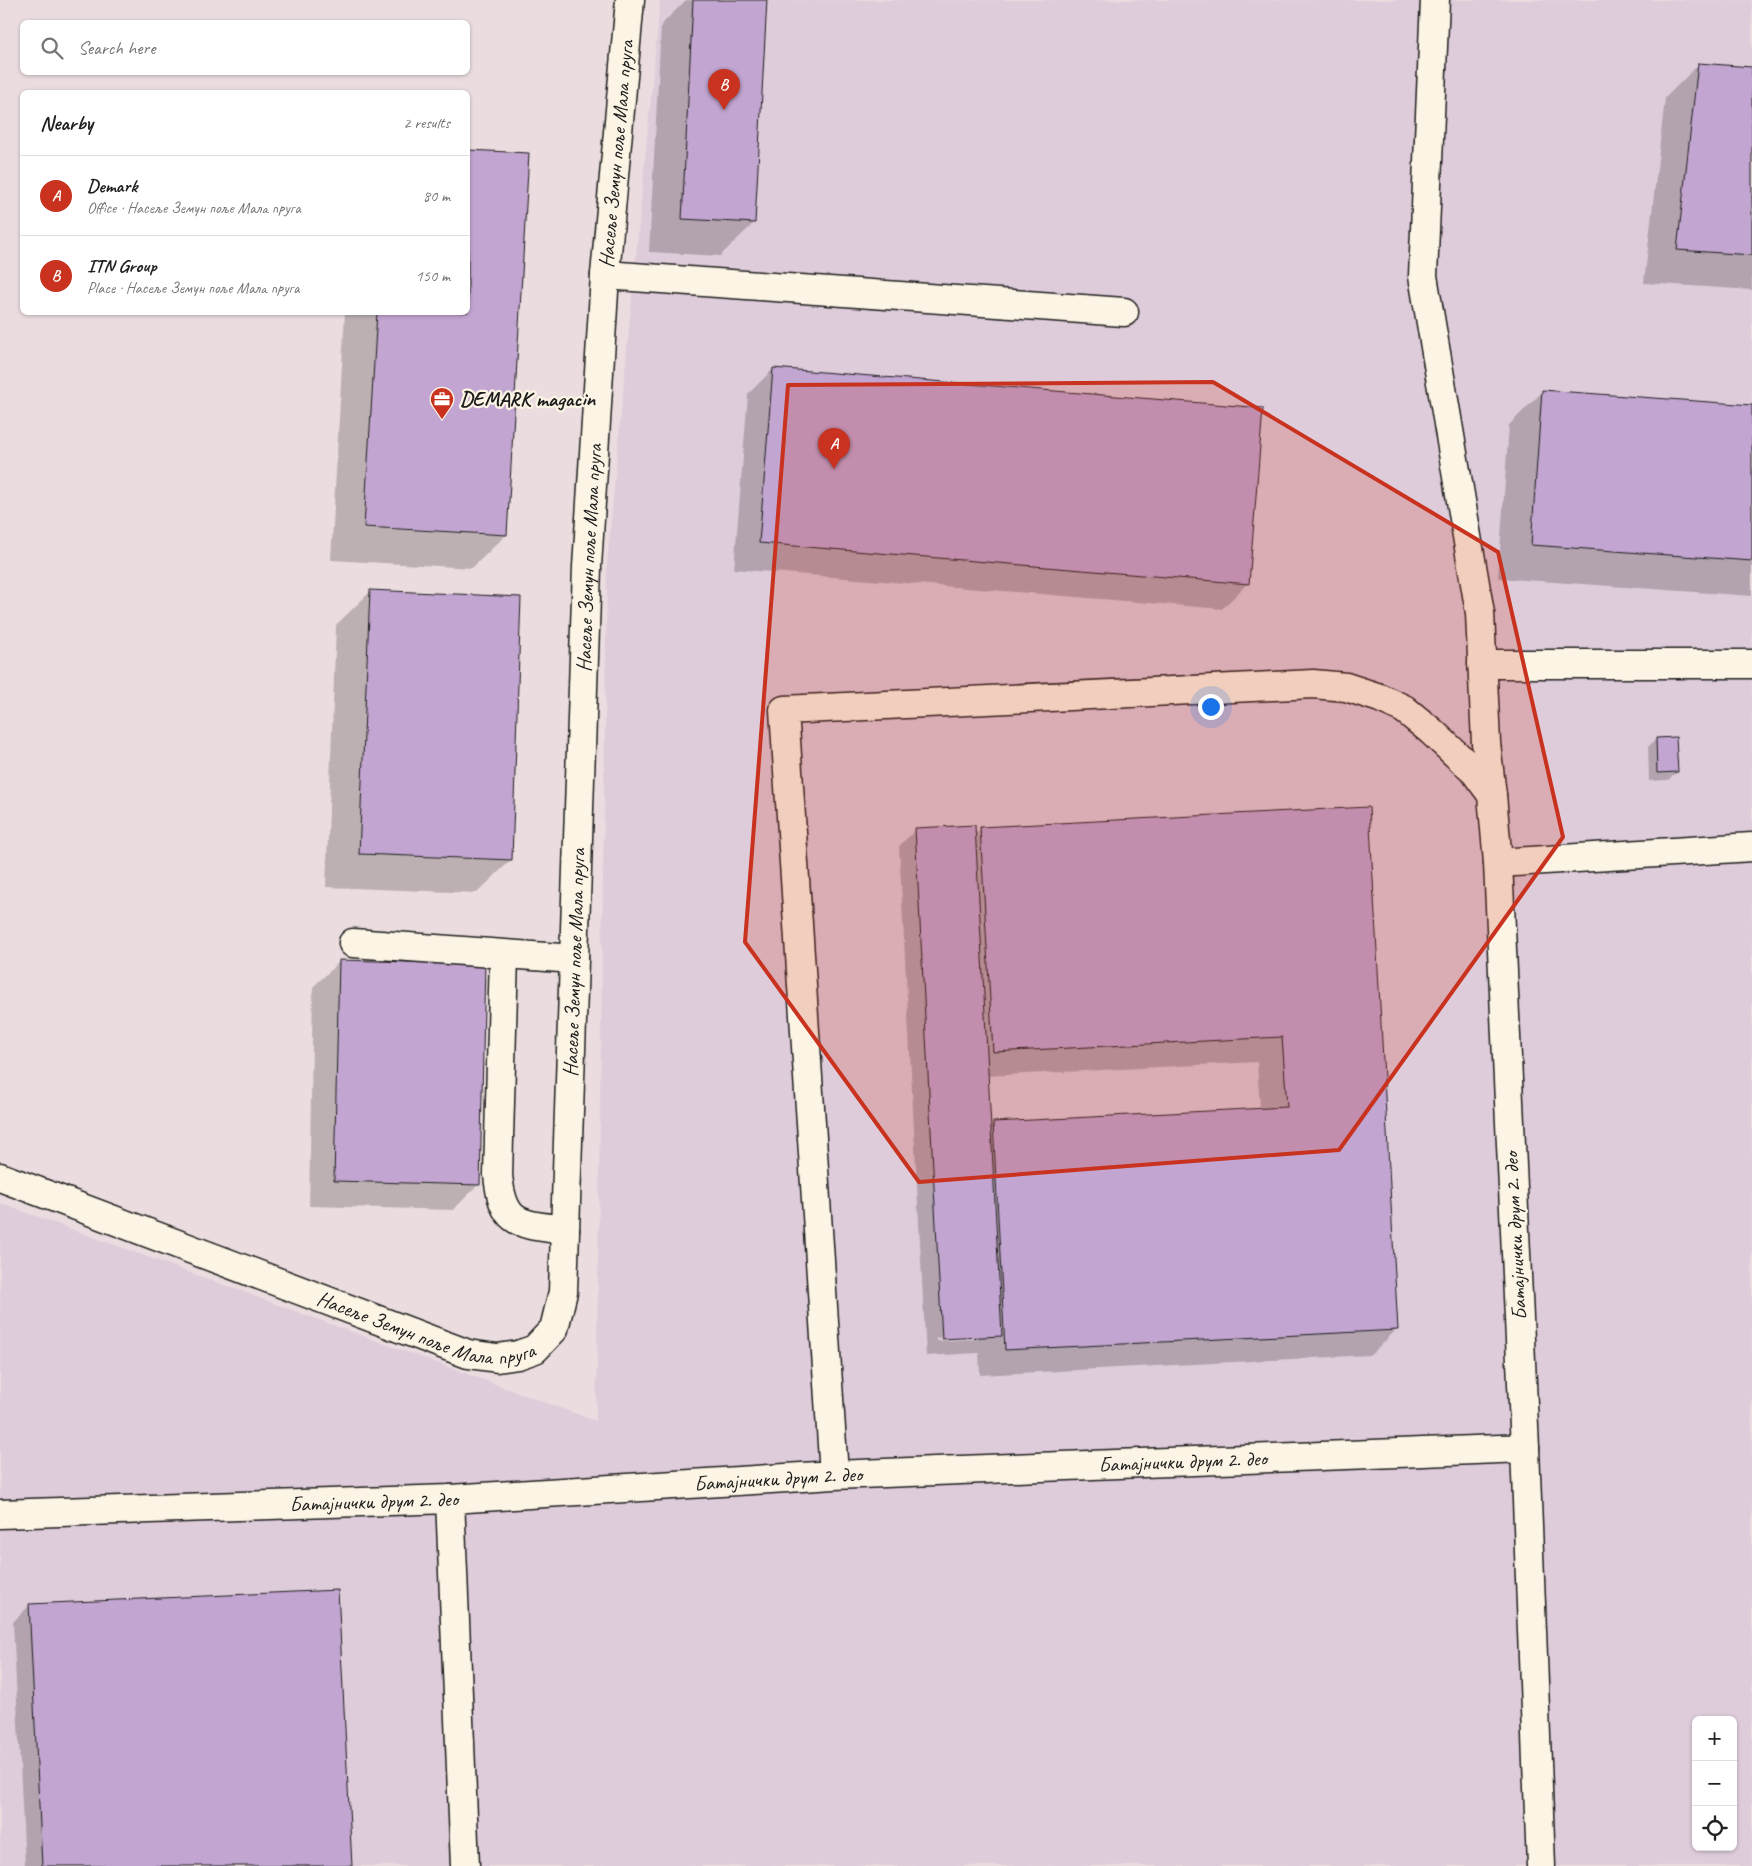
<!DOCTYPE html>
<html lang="en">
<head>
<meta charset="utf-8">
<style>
	:root { --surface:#fff; --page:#f2f2f2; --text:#222; --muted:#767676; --line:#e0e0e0; --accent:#c8321e }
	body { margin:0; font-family:Caveat,sans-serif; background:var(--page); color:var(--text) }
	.controls { position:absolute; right:15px; bottom:15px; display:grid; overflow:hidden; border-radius:8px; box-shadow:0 1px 4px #0004 }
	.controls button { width:45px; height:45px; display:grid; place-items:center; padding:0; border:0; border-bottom:1px solid var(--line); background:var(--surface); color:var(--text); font:25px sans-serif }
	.you { position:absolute; left:1210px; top:706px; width:18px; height:18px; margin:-12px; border:4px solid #fff; border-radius:50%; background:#1a73e8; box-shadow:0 0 0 8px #1a73e833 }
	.badge { display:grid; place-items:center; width:32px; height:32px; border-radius:50%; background:var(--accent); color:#fff; font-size:16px; font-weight:700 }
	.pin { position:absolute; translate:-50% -41px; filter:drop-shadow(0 1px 2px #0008) }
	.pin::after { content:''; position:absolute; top:26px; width:18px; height:15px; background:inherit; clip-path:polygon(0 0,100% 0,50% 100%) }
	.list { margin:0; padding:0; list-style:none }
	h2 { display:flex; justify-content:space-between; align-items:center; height:65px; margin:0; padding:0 20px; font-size:21px }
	h2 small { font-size:16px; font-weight:400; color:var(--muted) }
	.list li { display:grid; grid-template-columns:32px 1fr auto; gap:15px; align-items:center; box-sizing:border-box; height:80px; padding:0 20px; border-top:1px solid var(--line) }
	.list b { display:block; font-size:19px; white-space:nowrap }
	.list p { margin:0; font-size:16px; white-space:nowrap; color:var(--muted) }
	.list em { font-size:16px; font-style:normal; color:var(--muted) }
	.icon { flex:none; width:28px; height:28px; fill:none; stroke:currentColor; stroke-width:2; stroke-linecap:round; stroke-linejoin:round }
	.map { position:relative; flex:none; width:1752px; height:1866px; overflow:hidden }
	.search { position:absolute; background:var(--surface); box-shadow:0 1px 4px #0004; left:20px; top:20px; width:450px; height:55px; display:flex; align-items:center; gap:12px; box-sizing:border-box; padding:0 18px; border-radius:8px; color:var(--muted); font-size:19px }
	.panel { position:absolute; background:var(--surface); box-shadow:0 1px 4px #0004; left:20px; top:90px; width:450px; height:225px; border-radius:8px }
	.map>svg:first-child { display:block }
	.built { fill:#dfccdb; fill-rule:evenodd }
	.shadow { fill:#0003; fill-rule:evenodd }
	.building { fill:#c2a5d1; stroke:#1c1c1c }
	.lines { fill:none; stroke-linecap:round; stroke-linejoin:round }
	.minor-casing { stroke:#1c1c1c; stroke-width:31 }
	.minor { stroke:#fcf5e5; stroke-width:28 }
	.marked { fill:#c8321e; fill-opacity:0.2; stroke:#c8321e; stroke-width:4; stroke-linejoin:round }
	.labels { text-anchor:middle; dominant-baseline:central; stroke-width:4.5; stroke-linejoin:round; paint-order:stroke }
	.street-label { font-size:21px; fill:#1c1c1c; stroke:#fcf5e5 }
	.poi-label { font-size:21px; font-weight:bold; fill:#1c1c1c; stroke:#fcf5e5; text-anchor:start }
</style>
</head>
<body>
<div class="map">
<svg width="1752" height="1866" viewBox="0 0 1752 1866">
	<rect width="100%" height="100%" fill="#ebdddf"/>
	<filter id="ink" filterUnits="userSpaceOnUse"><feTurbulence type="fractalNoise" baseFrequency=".02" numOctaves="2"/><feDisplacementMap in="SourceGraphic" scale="10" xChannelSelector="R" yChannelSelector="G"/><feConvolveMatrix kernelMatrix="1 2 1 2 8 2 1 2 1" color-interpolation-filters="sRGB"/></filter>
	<g filter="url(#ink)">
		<path class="built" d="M 660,0 L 1752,0 L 1752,1866 L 0,1866 L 0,1203 L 596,1421 L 607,562 ZM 1466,613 L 1486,743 L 1472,744 ZM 1696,1720 L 1733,1720 L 1733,1847 L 1696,1847 Z"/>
		<path class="shadow" d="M 686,0 L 766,0 L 754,223 L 720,256 L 649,252 L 661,25 Z
			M 1699,64 L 1752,68 L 1752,290 L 1644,283 L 1665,98 Z
			M 468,151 L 528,154 L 506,535 L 472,568 L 331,560 L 345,312 L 468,312 Z
			M 773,369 L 1248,583 L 1222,609 L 734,569 L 748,394 Z
			M 1543,391 L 1752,407 L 1752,596 L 1498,578 L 1509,425 Z
			M 370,592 L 511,860 L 477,893 L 326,887 L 336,625 Z
			M 1656,739 L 1677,772 L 1668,780 L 1649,781 L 1648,747 Z
			M 1368,808 L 1396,1330 L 1371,1355 L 980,1375 L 979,1353 L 926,1356 L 899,846 L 916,829 L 974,835 L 981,828 ZM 1257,1062 L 1260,1110 L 993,1123 L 990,1127 L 987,1076 ZM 978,1336 L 978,1339 L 936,1341 L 936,1338 Z
			M 339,962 L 479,1184 L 453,1210 L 309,1206 L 313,987 Z
			M 30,1605 L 350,1866 L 25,1866 L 13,1622 Z"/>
		<path class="building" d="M 693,0 L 767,0 L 755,223 L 682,219 Z
			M 1698,63 L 1752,67 L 1752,255 L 1677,250 Z
			M 468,150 L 529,153 L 507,535 L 364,527 L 377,312 L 468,312 Z
			M 773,368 L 1263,408 L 1249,584 L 759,543 Z
			M 1542,390 L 1752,405 L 1752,561 L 1531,545 Z
			M 370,590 L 521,597 L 512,860 L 359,854 Z
			M 1676,737 L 1678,772 L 1657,773 L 1656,738 Z
			M 1369,807 L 1398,1330 L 1005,1350 L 993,1122 L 1287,1107 L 1282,1037 L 993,1052 L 980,827 Z
			M 975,825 L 1002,1336 L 942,1339 L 915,828 Z
			M 339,960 L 485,964 L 480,1185 L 334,1181 Z
			M 338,1590 L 352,1866 L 42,1866 L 29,1604 Z"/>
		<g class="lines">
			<g class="minor-casing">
				<g id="minor">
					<path d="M 1435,0 L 1423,276 L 1480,613 L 1486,743 L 1492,795"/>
					<path d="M 605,275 L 1124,312"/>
					<path d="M 1482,664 L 1752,664"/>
					<path d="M 1498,863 L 1752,847"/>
					<path d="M 353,943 L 574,959"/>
					<path d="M 504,955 L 498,1175 C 503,1227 521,1224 565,1230"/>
					<path id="s1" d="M 0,1177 L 468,1354 L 497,1358 L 518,1355 L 535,1349 L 554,1329 L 563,1292 L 587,567 L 605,275 L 630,0"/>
					<path d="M 1525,1448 L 1541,1866"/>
					<path d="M 450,1499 L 465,1866"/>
					<path id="s2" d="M 0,1514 L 450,1499 L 834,1475 L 1525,1448 L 1498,863 L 1492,795 L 1475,772 L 1431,731 L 1404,709 L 1380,698 L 1346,687 L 1313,684 L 784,710 L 834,1475"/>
				</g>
			</g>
			<use href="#minor" class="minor"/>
		</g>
	</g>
	<path class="marked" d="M 1213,382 L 1498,552 L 1563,837 L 1339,1150 L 919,1182 L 745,942 L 788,385 Z"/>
	<defs>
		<g id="office-pin" transform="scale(1.25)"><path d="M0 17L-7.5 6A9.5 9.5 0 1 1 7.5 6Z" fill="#c8321e" stroke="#fcf5e5"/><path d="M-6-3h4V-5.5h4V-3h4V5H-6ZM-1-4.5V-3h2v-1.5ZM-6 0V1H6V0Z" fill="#fff"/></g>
	</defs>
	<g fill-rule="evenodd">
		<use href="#office-pin" x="442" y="399"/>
	</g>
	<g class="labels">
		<g class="street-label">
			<text stroke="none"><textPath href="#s1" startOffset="1774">Насеље Земун поље Мала пруга</textPath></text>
			<text stroke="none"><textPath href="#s1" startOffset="1369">Насеље Земун поље Мала пруга</textPath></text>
			<text stroke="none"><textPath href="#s1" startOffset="964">Насеље Земун поље Мала пруга</textPath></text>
			<text transform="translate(1515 1236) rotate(-93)">Батајнички друм 2. део</text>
			<text stroke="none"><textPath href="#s1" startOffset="454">Насеље Земун поље Мала пруга</textPath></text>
			<text stroke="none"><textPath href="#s2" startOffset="1184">Батајнички друм 2. део</textPath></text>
			<text stroke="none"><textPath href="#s2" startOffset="779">Батајнички друм 2. део</textPath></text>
			<text stroke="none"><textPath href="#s2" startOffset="374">Батајнички друм 2. део</textPath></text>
		</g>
		<g class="poi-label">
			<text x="460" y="399">DEMARK magacin</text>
		</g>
	</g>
</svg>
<div class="controls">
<button>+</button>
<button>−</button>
<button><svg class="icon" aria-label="locate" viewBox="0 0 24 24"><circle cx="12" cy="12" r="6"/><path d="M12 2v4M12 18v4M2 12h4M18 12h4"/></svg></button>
</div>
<div class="you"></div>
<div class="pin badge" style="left:834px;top:469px">A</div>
<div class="pin badge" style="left:724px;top:110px">B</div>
<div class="search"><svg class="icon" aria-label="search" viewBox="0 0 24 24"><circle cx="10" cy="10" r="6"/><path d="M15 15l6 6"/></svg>Search here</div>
<section class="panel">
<h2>Nearby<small>2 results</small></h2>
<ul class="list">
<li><span class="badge">A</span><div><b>Demark</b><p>Office · Насеље Земун поље Мала пруга</p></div><em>80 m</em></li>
<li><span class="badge">B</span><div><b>ITN Group</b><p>Place · Насеље Земун поље Мала пруга</p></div><em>150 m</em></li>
</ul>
</section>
</div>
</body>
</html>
